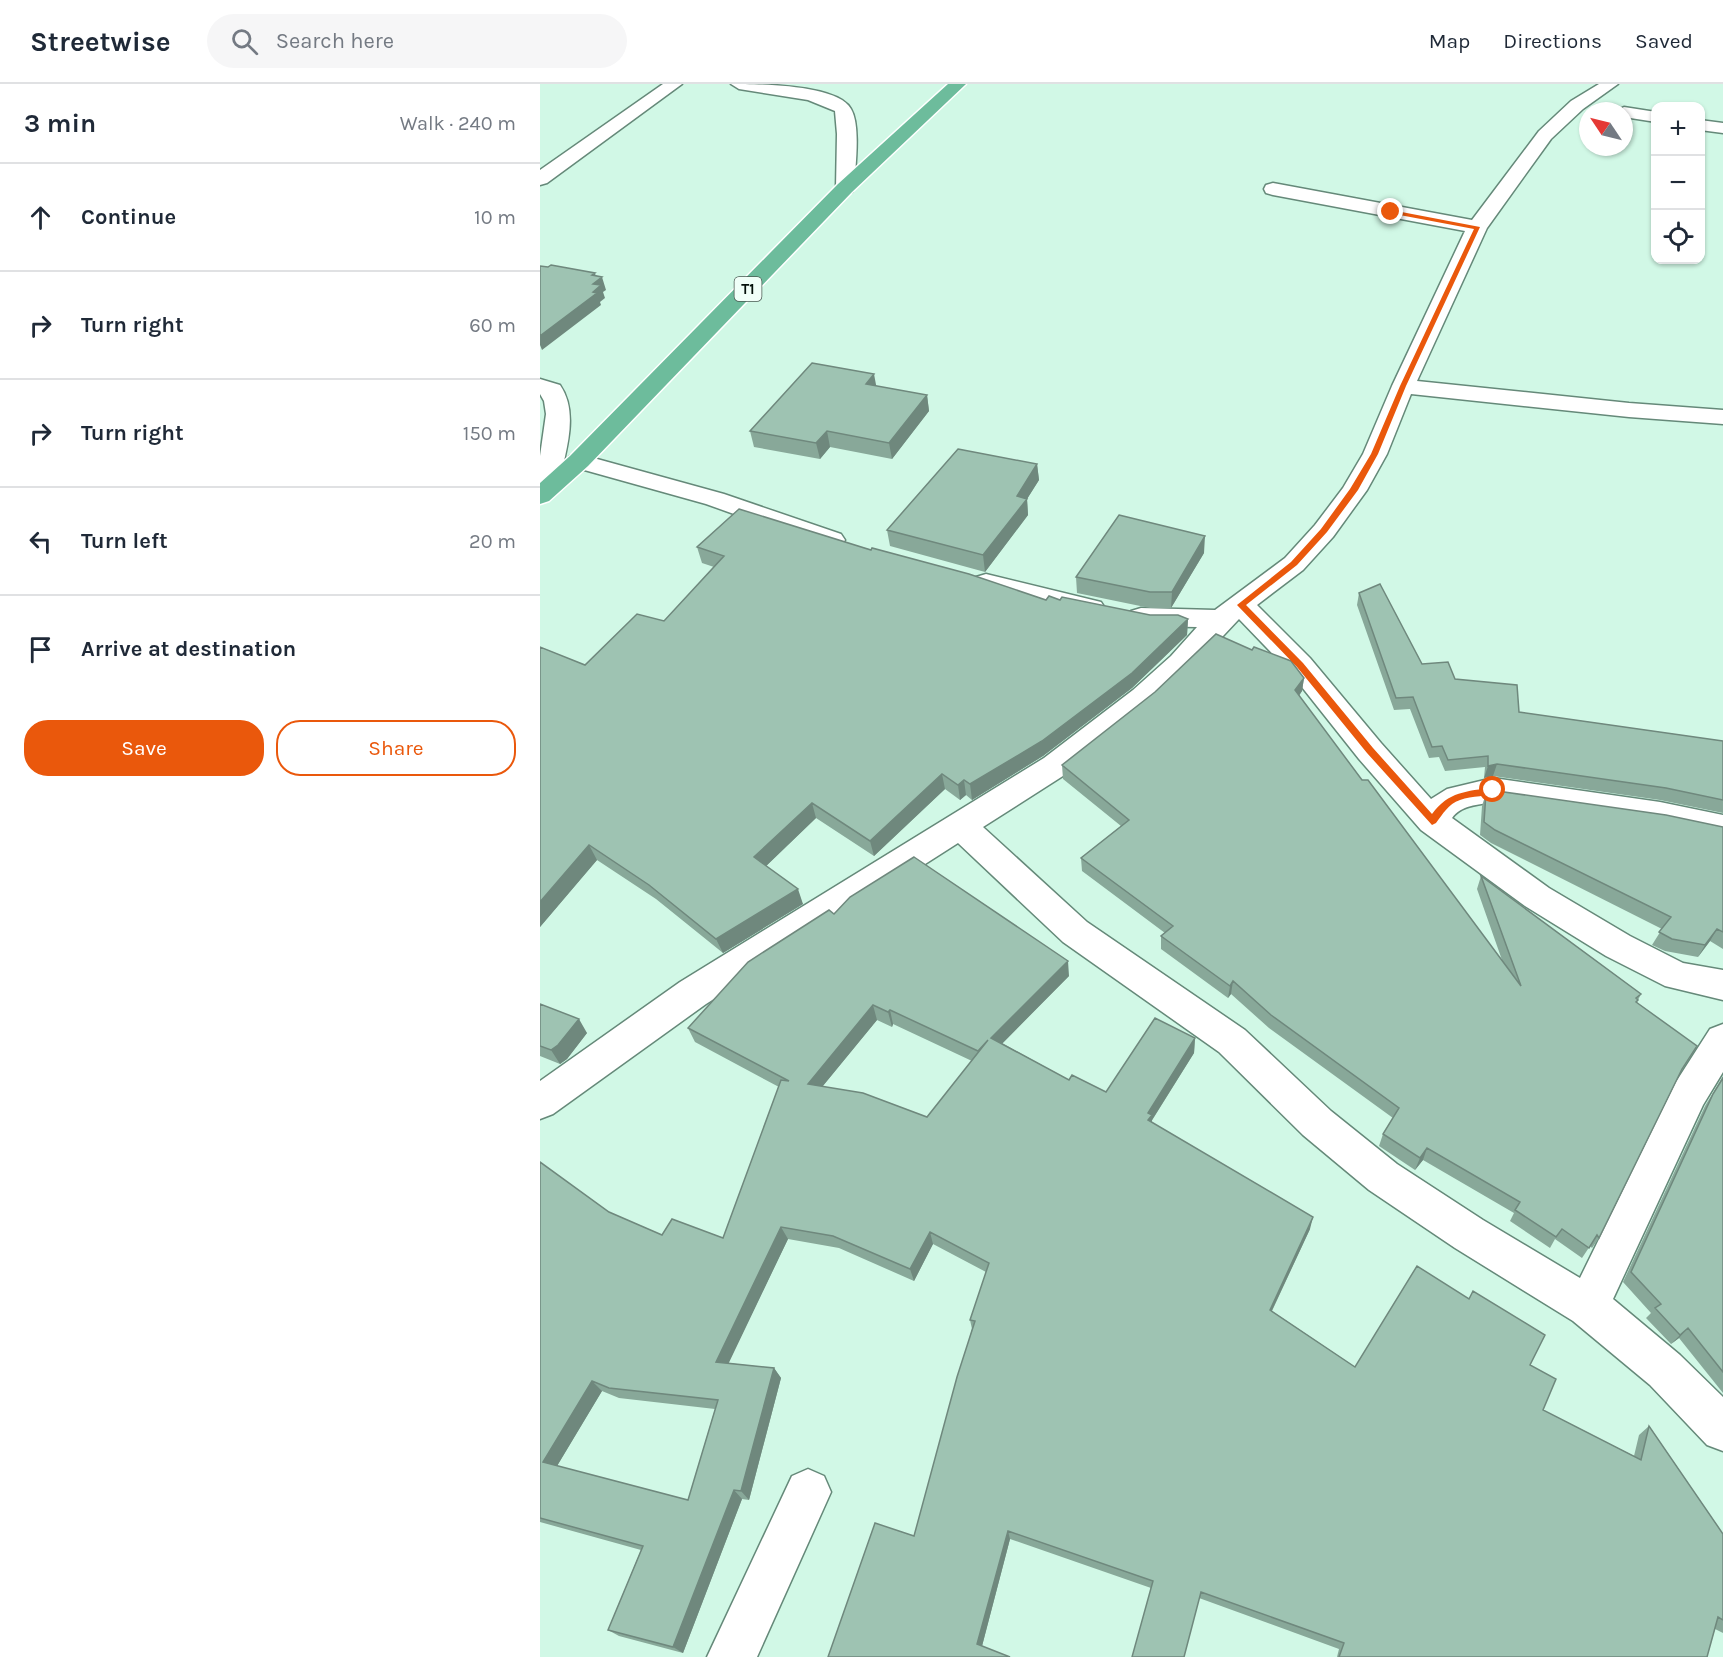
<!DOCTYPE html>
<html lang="en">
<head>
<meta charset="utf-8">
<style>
	:root { --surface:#fff; --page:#f6f6f7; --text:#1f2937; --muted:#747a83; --line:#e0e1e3; --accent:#ea580c }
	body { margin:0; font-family:Karla,sans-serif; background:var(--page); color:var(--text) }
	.controls { position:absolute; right:18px; top:18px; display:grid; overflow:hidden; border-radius:12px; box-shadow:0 2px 4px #0004 }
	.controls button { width:54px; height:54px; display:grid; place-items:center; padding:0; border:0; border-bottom:2px solid var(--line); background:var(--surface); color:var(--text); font:30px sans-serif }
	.compass { position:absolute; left:1039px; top:18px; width:54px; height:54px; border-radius:50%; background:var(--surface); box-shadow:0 2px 4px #0004; rotate:305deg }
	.stop { position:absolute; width:18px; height:18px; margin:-14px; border:4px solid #ea580c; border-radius:50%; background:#fff }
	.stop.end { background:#ea580c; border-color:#fff; box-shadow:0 2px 6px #0008 }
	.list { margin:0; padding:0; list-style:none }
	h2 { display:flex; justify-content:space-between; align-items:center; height:78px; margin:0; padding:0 24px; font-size:26px }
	h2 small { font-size:20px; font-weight:400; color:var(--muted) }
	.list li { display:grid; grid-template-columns:39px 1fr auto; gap:18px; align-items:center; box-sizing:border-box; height:108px; padding:0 24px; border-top:2px solid var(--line) }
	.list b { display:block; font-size:22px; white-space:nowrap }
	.list em { font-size:20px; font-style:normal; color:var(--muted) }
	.actions { display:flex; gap:12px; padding:18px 24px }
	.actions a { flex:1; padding:14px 0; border:2px solid var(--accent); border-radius:24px; text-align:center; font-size:21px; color:var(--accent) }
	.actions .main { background:var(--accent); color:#fff }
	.icon { flex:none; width:33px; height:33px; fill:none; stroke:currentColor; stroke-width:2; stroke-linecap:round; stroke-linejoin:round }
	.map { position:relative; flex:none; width:1183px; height:1573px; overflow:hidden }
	header { display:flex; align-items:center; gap:36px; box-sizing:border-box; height:84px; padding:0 30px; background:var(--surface); border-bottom:2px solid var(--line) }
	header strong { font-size:28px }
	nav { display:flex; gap:33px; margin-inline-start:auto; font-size:21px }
	.search { width:420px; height:54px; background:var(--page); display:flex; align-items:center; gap:15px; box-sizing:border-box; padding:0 21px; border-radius:33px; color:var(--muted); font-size:22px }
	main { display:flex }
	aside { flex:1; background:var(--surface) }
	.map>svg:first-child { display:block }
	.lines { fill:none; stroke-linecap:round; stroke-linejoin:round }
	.street-casing { stroke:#658979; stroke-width:3 }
	.highway-casing { stroke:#fff; stroke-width:3 }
	.street { fill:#fff; fill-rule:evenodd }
	.highway { fill:#6dbc9c; fill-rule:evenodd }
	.wall { fill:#88a899; fill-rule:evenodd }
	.shaded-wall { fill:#6f887d }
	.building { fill:#9ec3b2; stroke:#6f887d; stroke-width:1.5; fill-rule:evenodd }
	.route { fill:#ea580c }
	.labels { text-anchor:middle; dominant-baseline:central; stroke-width:5; stroke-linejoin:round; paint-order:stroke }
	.shield { fill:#f0fff8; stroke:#4a5851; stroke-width:1.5 }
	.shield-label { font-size:15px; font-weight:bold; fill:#03100a }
</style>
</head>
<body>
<header>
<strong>Streetwise</strong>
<div class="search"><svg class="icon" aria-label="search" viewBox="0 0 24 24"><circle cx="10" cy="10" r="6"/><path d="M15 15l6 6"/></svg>Search here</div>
<nav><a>Map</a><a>Directions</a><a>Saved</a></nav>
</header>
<main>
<aside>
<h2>3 min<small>Walk · 240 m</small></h2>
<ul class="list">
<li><svg class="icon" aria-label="ahead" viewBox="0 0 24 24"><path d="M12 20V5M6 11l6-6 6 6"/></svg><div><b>Continue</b></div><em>10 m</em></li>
<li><svg class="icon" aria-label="right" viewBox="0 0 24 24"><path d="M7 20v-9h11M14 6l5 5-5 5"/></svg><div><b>Turn right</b></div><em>60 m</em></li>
<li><svg class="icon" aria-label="right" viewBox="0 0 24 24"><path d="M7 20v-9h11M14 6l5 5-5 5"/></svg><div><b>Turn right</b></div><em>150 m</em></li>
<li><svg class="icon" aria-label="left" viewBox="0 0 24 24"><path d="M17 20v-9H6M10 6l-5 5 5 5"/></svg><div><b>Turn left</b></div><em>20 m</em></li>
<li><svg class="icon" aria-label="arrive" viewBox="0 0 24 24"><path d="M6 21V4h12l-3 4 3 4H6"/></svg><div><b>Arrive at destination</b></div></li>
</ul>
<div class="actions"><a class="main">Save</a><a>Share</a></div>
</aside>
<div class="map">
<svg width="1183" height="1573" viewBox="0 0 1183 1573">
	<rect width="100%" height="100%" fill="#d1f8e6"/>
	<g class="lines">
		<g class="street-casing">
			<path id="street" d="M 123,0 L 142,0 L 7,99 L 0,101 L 0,86 Z
				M 191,0 C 216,0 298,0 311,25 C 321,42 315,84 314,104 L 312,108 L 298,108 L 296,104 L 297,50 L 295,27 L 268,16 L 199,5 Z
				M 1059,0 L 1078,0 L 1043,25 L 1011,55 L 947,144 L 877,297 L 1089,319 L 1183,326 L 1183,340 L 1089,333 L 871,310 L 847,370 L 827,406 L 793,453 L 763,486 L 717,521 L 770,574 L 841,659 L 891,715 L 907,705 L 953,694 L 1120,718 L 1183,731 L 1183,755 L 1120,742 L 953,718 C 938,721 921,721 912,734 L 1009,804 L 1090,852 L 1143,879 L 1183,886 L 1183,916 L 1125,902 L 1066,872 L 985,822 L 881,746 L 819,675 L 750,588 L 699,535 L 651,586 L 613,620 L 526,690 L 443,743 L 547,838 L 705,946 L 791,1027 L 857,1080 L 943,1136 L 1040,1194 L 1136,998 L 1170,945 L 1183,940 L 1183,988 L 1163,1021 L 1073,1215 L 1140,1271 L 1183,1313 L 1183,1367 L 1167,1361 L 1110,1301 L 1033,1237 L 915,1164 L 829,1106 L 763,1051 L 679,968 L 523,858 L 418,759 L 166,920 L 13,1030 L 0,1035 L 0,997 L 140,898 L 504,674 L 593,606 L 631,572 L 657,543 L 601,542 L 591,539 L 587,533 L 591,527 L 601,524 L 675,526 L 745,474 L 775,441 L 803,404 L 823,370 L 852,302 L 925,147 L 733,111 L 726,109 L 724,105 L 726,101 L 733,99 L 932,136 L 999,47 L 1031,17 Z
				M 1084,23 L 1116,28 L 1116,38 L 1084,33 L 1084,27 L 1076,27 Z
				M 1160,36 L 1183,39 L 1183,49 L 1160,46 Z
				M 0,295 L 20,301 C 41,331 23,375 17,407 L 13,412 L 0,414 L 0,372 L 6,330 L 4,317 L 0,310 Z
				M 39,370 L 184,410 L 301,450 L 305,456 L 301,462 L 292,464 L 283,462 L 166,420 L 30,382 L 27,377 L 30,372 Z
				M 446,490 L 561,518 L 565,524 L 561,530 L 551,533 L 436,505 L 432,499 L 436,493 Z
				M 268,1385 L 284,1392 L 291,1408 L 217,1573 L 167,1573 L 252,1392 Z"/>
		</g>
		<g class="highway-casing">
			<path id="highway" d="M 408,0 L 426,0 L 312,108 L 48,382 L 9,417 L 0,420 L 0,399 L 30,372 L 298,100 Z"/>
		</g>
		<use href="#street" class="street"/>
		<use href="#highway" class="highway"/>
	</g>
	<path class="wall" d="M 336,302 L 387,311 L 389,327 L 352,375 L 290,363 L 280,375 L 214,363 L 210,347 Z
		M 497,380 L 499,396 L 487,415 L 488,431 L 445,488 L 350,462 L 347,446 Z
		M 157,463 L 331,466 L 506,516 L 520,516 L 610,531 L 648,535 L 647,551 L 592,604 L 503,672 L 432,716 L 426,711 L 420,716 L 405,705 L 334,772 L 276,734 L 226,782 L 263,820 L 183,869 L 116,815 L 57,776 L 0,843 L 0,563 L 45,581 L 124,537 L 174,483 L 162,479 Z
		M 664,469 L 631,524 L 610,524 L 537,509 L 536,493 Z
		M 819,509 L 882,580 L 915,595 L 979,628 L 1183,657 L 1183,729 L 1120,716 L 953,692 L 944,694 L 945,683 L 905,687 L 899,673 L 889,674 L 870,625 L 854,626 L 817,521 Z
		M 764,594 L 762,607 L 759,612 L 822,696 L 962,876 L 937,805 L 941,792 L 1101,910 L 1097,918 L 1142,985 L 1059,1154 L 1052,1164 L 1050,1162 L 1042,1174 L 1015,1155 L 1010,1164 L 970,1137 L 974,1129 L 883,1076 L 875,1086 L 839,1062 L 843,1050 L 853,1034 L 729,944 L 691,910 L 688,914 L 621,865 L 621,852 L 625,849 L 542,787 L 541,774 L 581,742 L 523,695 L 522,681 Z
		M 946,709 L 1183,743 L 1183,865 L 1170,857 L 1158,873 L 1125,867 L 1112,861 L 1122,845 L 951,759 L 940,751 L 942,722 Z
		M 294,830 L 529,892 L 462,959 L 529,996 L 566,1008 L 655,954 L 654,969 L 611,1038 L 770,1145 L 732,1227 L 815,1283 L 990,1281 L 1003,1326 L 1094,1372 L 1099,1351 L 1109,1342 L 1183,1450 L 1183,1549 L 1175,1545 L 1167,1573 L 797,1573 L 799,1565 L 659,1514 L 611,1504 L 470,1455 L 442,1562 L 288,1573 L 374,1452 L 432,1245 L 430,1236 L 446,1188 L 393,1160 L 374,1197 L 299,1164 L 248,1155 L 188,1279 L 234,1284 L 241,1294 L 209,1416 L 202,1415 L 143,1569 L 79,1552 L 68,1546 L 101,1466 L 0,1438 L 0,1078 L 69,1128 L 122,1151 L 183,1154 L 239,1003 L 155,958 L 148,944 ZM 337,936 L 352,943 L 353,940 L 432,977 L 387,1033 L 282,1003 ZM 62,1307 L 79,1314 L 175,1325 L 148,1416 L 17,1382 Z
		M 0,920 L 47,949 L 27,975 L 20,980 L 0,972 Z
		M 1183,992 L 1183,1309 L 1139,1254 L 1131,1260 L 1106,1234 L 1111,1229 L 1083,1198 L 1165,1022 Z"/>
	<path class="shaded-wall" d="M 55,189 L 57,197 L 62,193 L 66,206 L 63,208 L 65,214 L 60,218 L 61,221 L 2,266 L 0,261 L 0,252 L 53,200 L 52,191 Z
		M 334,290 L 337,306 L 326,300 Z
		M 387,311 L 389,327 L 352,375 L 349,359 Z
		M 287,347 L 290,363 L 280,375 L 276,359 Z
		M 497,380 L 499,396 L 487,415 L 488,431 L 445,488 L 443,471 L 477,412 Z
		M 665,452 L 664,469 L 631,524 L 632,508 Z
		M 648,535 L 647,551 L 592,604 L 503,672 L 432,716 L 430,700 Z
		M 764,594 L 762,607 L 753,620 L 755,606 Z
		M 957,680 L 953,692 L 944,694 L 948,682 Z
		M 402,690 L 405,705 L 334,772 L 330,757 Z
		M 424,696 L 426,711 L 420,716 L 418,701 Z
		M 272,719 L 276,734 L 220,788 L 214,773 Z
		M 49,761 L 57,776 L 0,843 L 0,818 Z
		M 258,805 L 263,820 L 183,869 L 176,855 Z
		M 1177,845 L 1170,857 L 1158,873 L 1165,861 Z
		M 528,877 L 529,892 L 454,968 L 451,954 Z
		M 693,897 L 691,910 L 688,914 L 690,902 Z
		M 333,921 L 337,936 L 273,1014 L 268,1000 Z
		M 350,926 L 353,940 L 352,943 L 348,928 Z
		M 39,935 L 47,949 L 27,975 L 20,980 L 11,966 Z
		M 655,954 L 654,969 L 612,1036 L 611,1044 L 608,1049 L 608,1029 Z
		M 887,1064 L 883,1076 L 875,1086 L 880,1074 Z
		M 773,1133 L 770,1145 L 727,1237 L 730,1226 Z
		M 241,1143 L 248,1155 L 184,1289 L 176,1278 Z
		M 390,1148 L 393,1160 L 374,1197 L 370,1185 Z
		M 1148,1244 L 1139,1254 L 1131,1260 L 1140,1251 Z
		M 234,1284 L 241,1294 L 209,1416 L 201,1407 Z
		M 52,1297 L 62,1307 L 14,1387 L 3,1378 Z
		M 194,1406 L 202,1415 L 143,1569 L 133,1563 Z
		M 468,1447 L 470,1455 L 441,1566 L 437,1560 Z"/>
	<path class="building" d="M 11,181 L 55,189 L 52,191 L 62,193 L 53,200 L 61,201 L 53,208 L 57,209 L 0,252 L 0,182 L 8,183 Z
		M 272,279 L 334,290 L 326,300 L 387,311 L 349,359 L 287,347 L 276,359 L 210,347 Z
		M 418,365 L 497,380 L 477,412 L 487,415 L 443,471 L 347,446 Z
		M 199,425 L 331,466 L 332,464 L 429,490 L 506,516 L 509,512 L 520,516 L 522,513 L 610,531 L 638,531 L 648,535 L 592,589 L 502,657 L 430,700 L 424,696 L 418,701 L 402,690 L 330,757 L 272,719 L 214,773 L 258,805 L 176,855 L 109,801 L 49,761 L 0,818 L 0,563 L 45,581 L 97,530 L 124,537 L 184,472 L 157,463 Z
		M 579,431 L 665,452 L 632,508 L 610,508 L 536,493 Z
		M 840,500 L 882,580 L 908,578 L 915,595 L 977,601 L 979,628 L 1183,657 L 1183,716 L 1126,704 L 957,680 L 948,682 L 948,672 L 908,676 L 902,662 L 892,663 L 873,613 L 856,614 L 819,509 Z
		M 676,550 L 712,566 L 714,563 L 751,577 L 764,594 L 755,606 L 822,696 L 828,696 L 981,902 L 941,792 L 1101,910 L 1096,914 L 1098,916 L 1096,918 L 1157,962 L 1142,985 L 1059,1154 L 1057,1151 L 1049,1164 L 1022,1145 L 1016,1153 L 975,1126 L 980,1118 L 887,1064 L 880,1074 L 843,1050 L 859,1024 L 731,931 L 693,897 L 690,902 L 621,852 L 633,842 L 541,774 L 589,736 L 522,681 L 615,608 Z
		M 957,707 L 1126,731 L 1183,743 L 1183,848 L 1177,845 L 1165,861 L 1132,855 L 1119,848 L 1131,833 L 955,746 L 944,738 L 946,709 Z
		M 374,773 L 528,877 L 451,954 L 529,996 L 532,991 L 566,1008 L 615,934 L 655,954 L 608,1029 L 612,1031 L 608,1036 L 773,1133 L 730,1226 L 815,1283 L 877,1182 L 929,1215 L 933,1207 L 1005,1251 L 990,1281 L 1016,1295 L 1003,1326 L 1101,1376 L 1109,1342 L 1183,1450 L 1183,1536 L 1178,1533 L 1167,1573 L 799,1573 L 804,1559 L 661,1508 L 644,1573 L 592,1573 L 613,1497 L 468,1447 L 437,1560 L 470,1573 L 288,1573 L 335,1439 L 374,1452 L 417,1293 L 435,1237 L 430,1236 L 449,1179 L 390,1148 L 370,1185 L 293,1152 L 241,1143 L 176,1278 L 234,1284 L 201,1407 L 194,1406 L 133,1563 L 68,1546 L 103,1462 L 0,1434 L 0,1078 L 69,1128 L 122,1151 L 132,1135 L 183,1154 L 241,996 L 249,997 L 148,944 L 208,878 L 289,826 L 294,830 L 310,813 ZM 333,921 L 348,928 L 350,926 L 438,967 L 448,956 L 387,1033 L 323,1009 L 268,1000 ZM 52,1297 L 69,1304 L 178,1316 L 148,1416 L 3,1378 Z
		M 0,920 L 39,935 L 18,961 L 11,966 L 0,962 Z
		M 1183,994 L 1183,1288 L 1148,1244 L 1140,1251 L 1115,1224 L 1121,1220 L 1091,1188 L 1173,1010 Z"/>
	<path class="route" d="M 851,126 L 940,143 L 866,302 L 838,370 L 818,406 L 787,448 L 757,481 L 706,521 L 763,579 L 833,664 L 892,730 C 909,707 926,708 953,703 L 958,706 C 948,714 932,711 920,716 C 908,720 903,730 896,739 L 892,741 L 827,669 L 757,583 L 697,521 L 751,478 L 781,445 L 810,405 L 831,370 L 860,302 L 934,145 L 849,129 Z"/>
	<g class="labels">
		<rect class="shield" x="194.5" y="193" width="27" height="24" rx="4.5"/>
		<g class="shield-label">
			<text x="208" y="205">T1</text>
		</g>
	</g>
</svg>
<div class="controls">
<button>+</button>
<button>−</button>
<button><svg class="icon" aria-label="locate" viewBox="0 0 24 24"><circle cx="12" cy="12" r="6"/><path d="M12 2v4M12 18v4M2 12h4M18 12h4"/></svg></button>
</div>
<svg class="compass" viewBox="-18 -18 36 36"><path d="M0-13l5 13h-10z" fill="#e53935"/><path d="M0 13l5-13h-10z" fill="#747a83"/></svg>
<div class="stop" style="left:953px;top:706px"></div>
<div class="stop end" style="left:851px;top:128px"></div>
</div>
</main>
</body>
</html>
